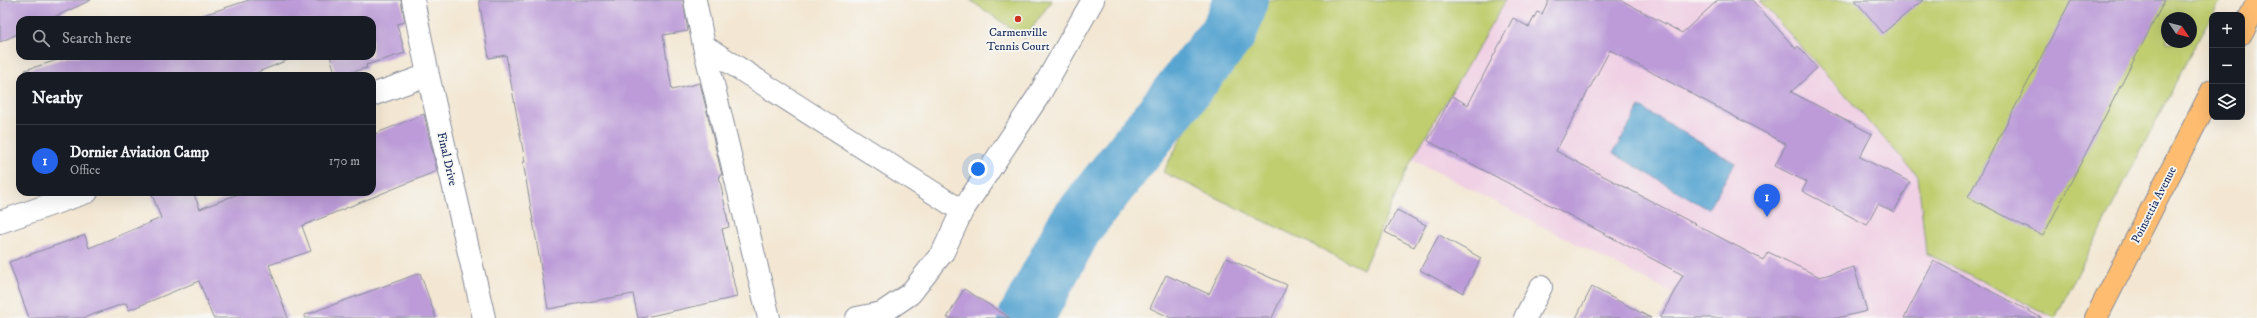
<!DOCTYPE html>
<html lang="en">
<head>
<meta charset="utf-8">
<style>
	:root { --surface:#171b24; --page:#242831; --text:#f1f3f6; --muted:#9ea1a6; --line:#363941; --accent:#2563eb }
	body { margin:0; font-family:"IM FELL DW Pica",serif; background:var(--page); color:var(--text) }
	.controls { position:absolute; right:12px; top:12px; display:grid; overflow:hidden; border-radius:8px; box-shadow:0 4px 16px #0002 }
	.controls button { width:36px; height:36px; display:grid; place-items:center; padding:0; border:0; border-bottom:1px solid var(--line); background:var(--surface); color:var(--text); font:20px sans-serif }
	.compass { position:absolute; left:2161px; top:12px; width:36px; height:36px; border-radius:50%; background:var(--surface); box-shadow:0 4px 16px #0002; rotate:125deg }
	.you { position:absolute; left:978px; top:169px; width:14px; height:14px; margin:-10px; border:3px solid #fff; border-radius:50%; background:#1a73e8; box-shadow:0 0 0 6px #1a73e833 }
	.badge { display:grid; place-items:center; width:26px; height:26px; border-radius:50%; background:var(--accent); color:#fff; font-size:13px; font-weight:700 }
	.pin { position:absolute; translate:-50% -33px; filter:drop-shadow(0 1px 2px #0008) }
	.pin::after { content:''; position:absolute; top:21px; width:14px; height:12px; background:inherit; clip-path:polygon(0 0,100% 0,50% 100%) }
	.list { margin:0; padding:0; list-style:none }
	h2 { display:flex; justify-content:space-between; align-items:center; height:52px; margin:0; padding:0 16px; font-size:17px }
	h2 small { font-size:13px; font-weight:400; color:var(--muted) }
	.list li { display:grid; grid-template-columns:26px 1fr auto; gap:12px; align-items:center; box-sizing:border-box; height:72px; padding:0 16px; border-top:1px solid var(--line) }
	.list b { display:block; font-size:15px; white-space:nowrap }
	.list p { margin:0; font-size:13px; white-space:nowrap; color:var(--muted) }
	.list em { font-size:13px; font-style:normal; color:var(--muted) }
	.icon { flex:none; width:22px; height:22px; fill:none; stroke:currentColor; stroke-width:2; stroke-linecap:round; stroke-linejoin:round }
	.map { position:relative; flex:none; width:2257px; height:318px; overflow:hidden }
	.search { position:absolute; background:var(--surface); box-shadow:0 4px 16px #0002; left:16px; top:16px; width:360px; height:44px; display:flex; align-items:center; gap:10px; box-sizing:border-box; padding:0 14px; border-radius:12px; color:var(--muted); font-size:15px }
	.panel { position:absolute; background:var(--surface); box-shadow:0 4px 16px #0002; left:16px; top:72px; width:360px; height:124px; border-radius:12px }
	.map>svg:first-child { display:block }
	.built { fill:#f0d0e4 }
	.green { fill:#c0ce70; stroke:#6e7e67; fill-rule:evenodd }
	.water { fill:#59a5d1; stroke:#3a6a98 }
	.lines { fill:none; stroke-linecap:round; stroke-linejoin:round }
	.river { stroke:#59a5d1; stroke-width:56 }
	.building { fill:#bc9bd8 }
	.minor-casing { stroke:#878b98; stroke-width:24 }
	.major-casing { stroke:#878b98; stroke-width:24 }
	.minor { stroke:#fff; stroke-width:22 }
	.major { stroke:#fdbc6f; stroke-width:22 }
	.poi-dot { fill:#c8321e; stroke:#f6f6f2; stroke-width:1.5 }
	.labels { text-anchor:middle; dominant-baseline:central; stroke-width:3.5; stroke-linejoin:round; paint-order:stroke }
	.poi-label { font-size:12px; fill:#1b2f5e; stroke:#f6f6f2 }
	.street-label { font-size:12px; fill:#1b2f5e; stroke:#f6f6f2 }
</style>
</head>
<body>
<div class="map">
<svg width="2257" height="318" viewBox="0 0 2257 318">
	<rect width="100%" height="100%" fill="#f6f6f2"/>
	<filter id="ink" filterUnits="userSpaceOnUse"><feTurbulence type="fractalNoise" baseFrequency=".025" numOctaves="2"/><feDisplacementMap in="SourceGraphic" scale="8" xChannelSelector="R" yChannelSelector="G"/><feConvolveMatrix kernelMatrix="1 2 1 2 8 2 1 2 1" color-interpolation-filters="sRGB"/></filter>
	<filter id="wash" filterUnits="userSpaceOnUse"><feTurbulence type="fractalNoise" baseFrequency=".012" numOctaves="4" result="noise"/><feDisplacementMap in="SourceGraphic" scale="16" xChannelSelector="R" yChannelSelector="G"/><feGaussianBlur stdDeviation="0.9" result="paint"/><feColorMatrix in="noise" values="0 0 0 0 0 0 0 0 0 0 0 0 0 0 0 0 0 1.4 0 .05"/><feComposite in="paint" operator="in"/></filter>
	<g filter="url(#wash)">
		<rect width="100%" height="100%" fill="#f3e7d3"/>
		<path class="built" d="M 1506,0 L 1759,0 L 1918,176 L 1926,253 L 2052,318 L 1720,318 L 1412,159 Z"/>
		<path class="green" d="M 970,0 L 1052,0 L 1025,38 Z
			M 1257,0 L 1506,0 L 1412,159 L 1363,269 L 1163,172 Z
			M 1759,0 L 2221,0 L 2185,64 L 2055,318 L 1926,253 L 1918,176 ZM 2167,18 L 2191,18 L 2191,42 L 2167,42 Z"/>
		<path class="water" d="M 1640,107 L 1735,163 L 1708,209 L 1613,153 Z"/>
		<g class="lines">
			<path class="river" d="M 1026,318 L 1075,226 L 1230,30 L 1241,0"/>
		</g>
		<g id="blocks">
			<path class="building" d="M 0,0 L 91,0 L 48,20 L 20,20 L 20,33 L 0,42 Z
				M 249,0 L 401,0 L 405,22 L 397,24 L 405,53 L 366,65 L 367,68 L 336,76 L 330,56 L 372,56 L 372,20 L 188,20 Z
				M 479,0 L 683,0 L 688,31 L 663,35 L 672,90 L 700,83 L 722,175 L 719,175 L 729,227 L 722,229 L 737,297 L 641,318 L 638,318 L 633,294 L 548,309 L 523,162 L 525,162 L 506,55 L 489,58 Z
				M 1549,0 L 1621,0 L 1682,33 L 1718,0 L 1752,0 L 1796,49 L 1798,46 L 1817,68 L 1791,92 L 1872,134 L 1860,157 L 1910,182 L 1894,212 L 1878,204 L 1867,225 L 1802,191 L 1807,182 L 1775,166 L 1786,144 L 1610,50 L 1556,151 L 1763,260 L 1768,252 L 1820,277 L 1854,267 L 1867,311 L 1837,318 L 1660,318 L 1683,275 L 1428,141 L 1452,96 L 1468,105 L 1513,18 L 1529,27 L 1537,12 L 1542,14 Z
				M 1855,0 L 1923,0 L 1883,33 Z
				M 2071,0 L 2165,0 L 2043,236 L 1968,197 Z
				M 71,56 L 298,56 L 248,76 L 26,76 L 25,70 Z
				M 424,114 L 437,171 L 302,226 L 311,251 L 269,265 L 288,318 L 213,318 L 199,281 L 129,310 L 126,303 L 83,318 L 29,318 L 9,262 L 85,235 L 89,248 L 161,218 L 151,192 L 193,192 L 200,209 L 243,192 L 372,192 L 372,135 Z
				M 1397,210 L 1426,225 L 1414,247 L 1385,232 Z
				M 1439,235 L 1481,258 L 1463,293 L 1420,270 Z
				M 1226,258 L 1287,285 L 1272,318 L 1171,318 L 1150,308 L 1166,275 L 1209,294 Z
				M 1934,261 L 2042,318 L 1904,318 Z
				M 420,273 L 436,318 L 305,318 L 305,315 Z
				M 1592,287 L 1651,318 L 1576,318 Z
				M 964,289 L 1010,318 L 947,318 Z"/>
		</g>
	</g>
	<g filter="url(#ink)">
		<use href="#blocks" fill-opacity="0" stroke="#878b98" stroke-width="1"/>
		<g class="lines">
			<g class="minor-casing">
				<path id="minor" d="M 413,0 L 428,75 L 484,318
					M 695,0 L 704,46 L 769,318
					M 704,46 L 962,211
					M 372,95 L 428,75
					M 0,222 L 87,192
					M 857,318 L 882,313 L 910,294 L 943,252 L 962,211 L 1039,95 L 1093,0
					M 1525,318 L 1541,287"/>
			</g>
			<g class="major-casing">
				<path id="major" d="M 2242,33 L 2257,3
					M 2096,318 L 2212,91"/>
			</g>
			<use href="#minor" class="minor"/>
			<use href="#major" class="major"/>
		</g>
	</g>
	<circle class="poi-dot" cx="1018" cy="19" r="4"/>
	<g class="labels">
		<g class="poi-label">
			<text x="1018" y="32">Carmenville<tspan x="1018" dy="14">Tennis Court</tspan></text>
		</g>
		<g class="street-label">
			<text transform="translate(447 159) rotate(77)">Final Drive</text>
			<text transform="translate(2154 205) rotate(-63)">Poinsettia Avenue</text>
		</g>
	</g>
</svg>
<div class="controls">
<button>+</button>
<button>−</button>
<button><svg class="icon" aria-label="layers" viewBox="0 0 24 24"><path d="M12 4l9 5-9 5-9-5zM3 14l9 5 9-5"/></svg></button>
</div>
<svg class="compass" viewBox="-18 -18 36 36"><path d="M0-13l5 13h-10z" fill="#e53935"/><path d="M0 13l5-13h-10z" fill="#9ea1a6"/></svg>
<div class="you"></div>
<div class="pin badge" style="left:1767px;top:217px">1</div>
<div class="search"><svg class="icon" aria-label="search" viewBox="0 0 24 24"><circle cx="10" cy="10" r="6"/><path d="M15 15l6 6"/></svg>Search here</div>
<section class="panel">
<h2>Nearby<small></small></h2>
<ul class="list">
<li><span class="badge">1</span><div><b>Dornier Aviation Camp</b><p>Office</p></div><em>170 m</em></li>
</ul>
</section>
</div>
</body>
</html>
